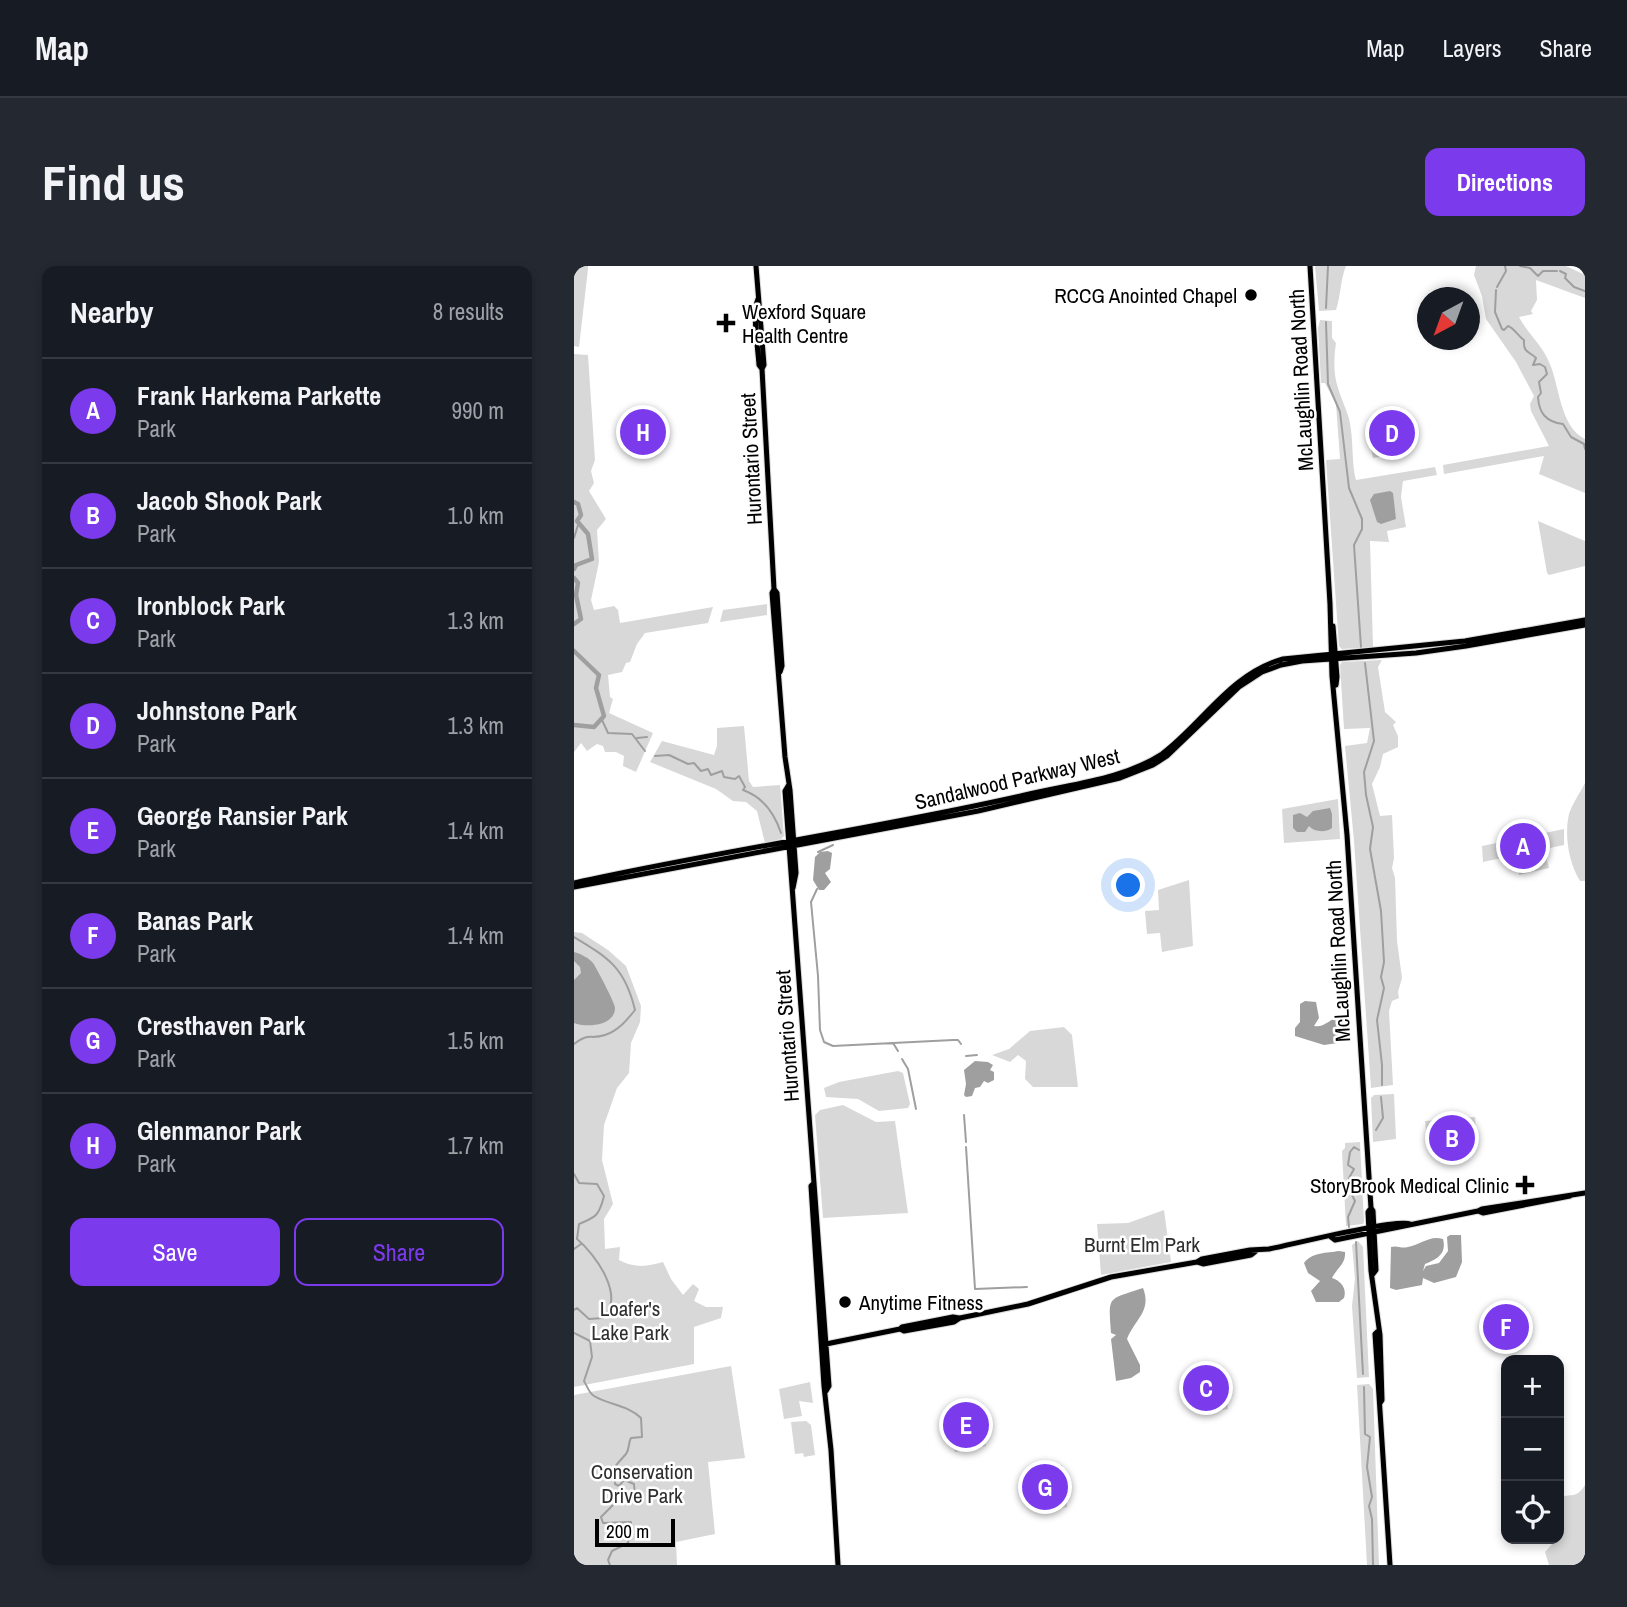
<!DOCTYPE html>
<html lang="en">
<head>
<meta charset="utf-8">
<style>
	:root { --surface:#171b24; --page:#242831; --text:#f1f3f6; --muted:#9ea1a6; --line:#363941; --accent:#7c3aed }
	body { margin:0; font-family:"Archivo Narrow",sans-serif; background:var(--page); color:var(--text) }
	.controls { position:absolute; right:21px; bottom:21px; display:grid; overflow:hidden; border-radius:14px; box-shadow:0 4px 10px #0003 }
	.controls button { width:63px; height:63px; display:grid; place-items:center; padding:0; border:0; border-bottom:2px solid var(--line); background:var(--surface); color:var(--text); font:35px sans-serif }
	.compass { position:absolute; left:843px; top:21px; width:63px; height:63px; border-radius:50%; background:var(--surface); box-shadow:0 4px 10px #0003; rotate:221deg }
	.scale { position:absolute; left:21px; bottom:18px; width:80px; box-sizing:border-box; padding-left:7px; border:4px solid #000; border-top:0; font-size:19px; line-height:24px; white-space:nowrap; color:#000; -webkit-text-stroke:5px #fff; paint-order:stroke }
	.you { position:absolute; left:555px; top:620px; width:24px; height:24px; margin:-18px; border:5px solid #fff; border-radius:50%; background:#1a73e8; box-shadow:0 0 0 10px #1a73e833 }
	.badge { display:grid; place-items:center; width:46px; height:46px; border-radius:50%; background:var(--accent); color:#fff; font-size:23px; font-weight:700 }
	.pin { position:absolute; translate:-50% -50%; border:4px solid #fff; box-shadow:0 2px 7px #0006 }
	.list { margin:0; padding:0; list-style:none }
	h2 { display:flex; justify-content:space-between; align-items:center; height:91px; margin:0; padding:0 28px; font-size:30px }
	h2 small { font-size:23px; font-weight:400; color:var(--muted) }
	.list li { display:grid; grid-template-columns:46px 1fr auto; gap:21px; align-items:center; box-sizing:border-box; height:105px; padding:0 28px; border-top:2px solid var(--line) }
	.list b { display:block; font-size:26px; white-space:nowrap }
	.list p { margin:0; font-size:23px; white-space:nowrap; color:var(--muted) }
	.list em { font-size:23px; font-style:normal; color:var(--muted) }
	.actions { display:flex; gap:14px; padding:21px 28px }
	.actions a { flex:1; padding:16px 0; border:2px solid var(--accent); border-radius:14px; text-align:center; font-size:24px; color:var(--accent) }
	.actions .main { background:var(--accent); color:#fff }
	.icon { flex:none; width:38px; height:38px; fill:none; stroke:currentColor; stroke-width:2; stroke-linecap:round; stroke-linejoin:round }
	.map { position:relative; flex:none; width:1011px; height:1299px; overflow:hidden; border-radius:14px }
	header { display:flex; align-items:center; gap:42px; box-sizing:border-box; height:98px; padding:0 35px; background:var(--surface); border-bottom:2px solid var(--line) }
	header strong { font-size:33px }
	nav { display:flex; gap:38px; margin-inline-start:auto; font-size:24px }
	.intro { display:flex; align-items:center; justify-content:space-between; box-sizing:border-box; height:168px; padding:0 42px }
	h1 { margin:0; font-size:49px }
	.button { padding:18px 32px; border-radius:14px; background:var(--accent); color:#fff; font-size:24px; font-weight:700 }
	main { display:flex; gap:42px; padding:0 42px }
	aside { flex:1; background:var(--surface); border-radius:14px; box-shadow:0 4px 10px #0003 }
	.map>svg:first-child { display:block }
	.green { fill:#d8d8d8 }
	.water { fill:#9f9f9f }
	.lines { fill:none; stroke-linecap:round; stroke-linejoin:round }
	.stream { stroke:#9f9f9f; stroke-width:2 }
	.river { stroke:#9f9f9f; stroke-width:4.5 }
	.major-casing { stroke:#dbdbdb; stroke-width:7 }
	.major { stroke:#000; stroke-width:5 }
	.poi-dot { fill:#000; stroke:#fff; stroke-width:2.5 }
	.labels { text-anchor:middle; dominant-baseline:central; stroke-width:5; stroke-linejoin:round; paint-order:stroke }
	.poi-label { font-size:21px; fill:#000; stroke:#fff; text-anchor:end }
	.street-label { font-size:21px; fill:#000; stroke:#fff }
	.park-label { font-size:21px; fill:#2f2f2f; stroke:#fff }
</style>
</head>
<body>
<header>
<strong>Map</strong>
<nav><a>Map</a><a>Layers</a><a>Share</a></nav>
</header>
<div class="intro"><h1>Find us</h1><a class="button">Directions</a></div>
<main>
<aside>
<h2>Nearby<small>8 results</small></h2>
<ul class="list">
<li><span class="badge">A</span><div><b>Frank Harkema Parkette</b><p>Park</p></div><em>990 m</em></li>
<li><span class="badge">B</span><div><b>Jacob Shook Park</b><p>Park</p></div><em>1.0 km</em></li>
<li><span class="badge">C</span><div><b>Ironblock Park</b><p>Park</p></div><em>1.3 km</em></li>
<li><span class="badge">D</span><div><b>Johnstone Park</b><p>Park</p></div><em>1.3 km</em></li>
<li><span class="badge">E</span><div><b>George Ransier Park</b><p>Park</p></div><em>1.4 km</em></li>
<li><span class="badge">F</span><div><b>Banas Park</b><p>Park</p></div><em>1.4 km</em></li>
<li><span class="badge">G</span><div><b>Cresthaven Park</b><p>Park</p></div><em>1.5 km</em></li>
<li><span class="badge">H</span><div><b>Glenmanor Park</b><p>Park</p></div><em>1.7 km</em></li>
</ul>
<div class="actions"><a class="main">Save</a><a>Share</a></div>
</aside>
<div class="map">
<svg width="1011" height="1299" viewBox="0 0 1011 1299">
	<rect width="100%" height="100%" fill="#fff"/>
	<path class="green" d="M 0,0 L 14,0 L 14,3 L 5,81 L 0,80 Z
		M 741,0 L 772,0 C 766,15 767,29 762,44 L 745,45 Z
		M 902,0 L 992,0 L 1011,9 L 1011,32 L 962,14 L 963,34 L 957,45 L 959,48 L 945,51 C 954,68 968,79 975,96 C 986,119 985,160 1011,173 L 1011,227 L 965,208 L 970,190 L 870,208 L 869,199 L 975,180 L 957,145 L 956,138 L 960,130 L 942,96 L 912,53 L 908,30 L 900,9 Z
		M 746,54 L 758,55 L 758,72 L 762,77 C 760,91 759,107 764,122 C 768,136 776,149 777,164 C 779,178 778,202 782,214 L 861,201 L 863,209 L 829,215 L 827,231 L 832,261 L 813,265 L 815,276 L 796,275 L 799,381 L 768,383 L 765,380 L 752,194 L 766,193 L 762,138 L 751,117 L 747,117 L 744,62 Z
		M 0,88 L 14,89 L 21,194 L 17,205 L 20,217 L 15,225 L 32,253 L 23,264 L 25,296 L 17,334 L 20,344 L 40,340 L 44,344 L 46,357 L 139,341 L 134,357 L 71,367 L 63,378 L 56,396 L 52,397 L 48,406 L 34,409 L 36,431 L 39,433 L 35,447 L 79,467 L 62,506 L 49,500 L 50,490 L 42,486 L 31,486 L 29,480 L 23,478 L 13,485 L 7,477 L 0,486 Z
		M 817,141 L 830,162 L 833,185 L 831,187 L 799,192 L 795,175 L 805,172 L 803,152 Z
		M 78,152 L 84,180 L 79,187 L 61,191 L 54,153 Z
		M 964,255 L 1011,275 L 1011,300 L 975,309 L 973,307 Z
		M 193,338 L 193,349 L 146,356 L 149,344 Z
		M 808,394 L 804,401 L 811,446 L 822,456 L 819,459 L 824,470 L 824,481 L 809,488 L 806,501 L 798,518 L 806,550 L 818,549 L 820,592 L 818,602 L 821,612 L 823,675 L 828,712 L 824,726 L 825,732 L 818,735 L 815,745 L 819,819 L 797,822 L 780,575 L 771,480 L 793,477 L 796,462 L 770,463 L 766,399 L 768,396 Z
		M 170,460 L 175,515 L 179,521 L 206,519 L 210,570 L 207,573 L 191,577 L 183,545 L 172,536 L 159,535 L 142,523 L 76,496 L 88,475 L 140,489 L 143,480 L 143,462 Z
		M 1011,517 L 1011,615 L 1006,615 C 995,597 990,570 995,548 C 998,538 1006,527 1011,517 Z
		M 764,533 L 766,573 L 710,577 L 708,543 Z
		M 990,563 L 990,579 L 909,596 L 908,580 Z
		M 971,586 L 975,602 L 945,609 L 942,593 Z
		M 615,614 L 619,680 L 588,686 L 586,667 L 573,668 L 571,645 L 585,644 L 584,624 Z
		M 0,666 L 8,667 L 34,684 L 52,700 L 67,740 L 66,756 L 57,777 L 55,807 L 43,822 L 30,859 L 28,894 L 39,938 L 30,953 L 31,983 L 46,981 L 45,994 C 61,1002 72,1001 89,996 L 97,1013 L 109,1029 L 119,1018 L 125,1023 L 120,1035 L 132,1041 L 149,1041 L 147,1052 L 120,1061 L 120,1098 L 0,1121 Z
		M 490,761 L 498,769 L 504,821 L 459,821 L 451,813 L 452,795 L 444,789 L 436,796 L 418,789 L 435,783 L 456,765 Z
		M 324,805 L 329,807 L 336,838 L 334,842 L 305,845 L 284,833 L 252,831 L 250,822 L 265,816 Z
		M 820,828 L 822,873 L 799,876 L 797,832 L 800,829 Z
		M 269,839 L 302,856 L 321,855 L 334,947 L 249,952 L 241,849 L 246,844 Z
		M 901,851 L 903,880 L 854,883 L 851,855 Z
		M 786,876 L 790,956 L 789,958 L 772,960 L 768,885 L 771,882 L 771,877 Z
		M 590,944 L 597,996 L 527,1009 L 523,958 L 554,957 Z
		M 784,975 L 789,981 L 795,1111 L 783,1112 L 778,1040 L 781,1012 L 778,979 Z
		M 939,1043 L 943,1046 L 942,1077 L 924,1077 L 918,1047 Z
		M 157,1100 L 171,1192 L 134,1196 L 141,1268 L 102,1276 L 103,1299 L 0,1299 L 0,1129 Z
		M 635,1101 L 649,1103 L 654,1143 L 629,1147 L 627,1137 L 619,1135 L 607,1112 L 626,1103 Z
		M 236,1116 L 239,1137 L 225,1135 L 228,1150 L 210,1153 L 205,1123 Z
		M 795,1118 L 799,1123 L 805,1299 L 793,1299 L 783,1119 Z
		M 404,1137 L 412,1180 L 381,1186 L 373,1143 Z
		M 232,1155 L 237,1159 L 241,1189 L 230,1191 L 229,1187 L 221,1188 L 217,1156 Z
		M 488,1199 L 493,1241 L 462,1247 L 456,1230 L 448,1218 L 456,1205 Z
		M 1011,1219 L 1011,1299 L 975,1299 L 971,1286 L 978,1278 L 978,1273 L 985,1273 L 985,1233 C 997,1225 1001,1235 1011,1219 Z"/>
	<path class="water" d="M 816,225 L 819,227 L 822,253 L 807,258 L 803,256 L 796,234 L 800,228 Z
		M 756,542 L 758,548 L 758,562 C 751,567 740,566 735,560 L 731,566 L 723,566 L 719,562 L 719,549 L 726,547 L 733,551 L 739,545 Z
		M 254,585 L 258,587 L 256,603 L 251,607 L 257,616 L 250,624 L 245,624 L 239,614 L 241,591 L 246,586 Z
		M 0,686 C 7,688 15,692 19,697 C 22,701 42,739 41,742 C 41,760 12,762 0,757 L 0,714 L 7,707 L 6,701 L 0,695 Z
		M 731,735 L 742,736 L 745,752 L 740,760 C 751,762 756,752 766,751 L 771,755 L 770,776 L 750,779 L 721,770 L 721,762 L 726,756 L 726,738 Z
		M 401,795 L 414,796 L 419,799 L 416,804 L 420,806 L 420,814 L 414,817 L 410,815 L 406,821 L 401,822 L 398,830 L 392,831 L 390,829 L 392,818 L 390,804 Z
		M 876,969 L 887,969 L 888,996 L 882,1011 L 860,1017 L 849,1012 L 848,1019 L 822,1024 L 816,1022 L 817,981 C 824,979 826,983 834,981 C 847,979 855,969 869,973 C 873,988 863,993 851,998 L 849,1005 L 852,1000 L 865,997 L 874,985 L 873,971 Z
		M 765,985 L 771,986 C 772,998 763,1002 758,1012 C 767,1015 773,1022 770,1032 L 765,1036 L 742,1036 L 737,1025 L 746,1015 L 734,1007 L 730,997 C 738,986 753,987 765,985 Z
		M 569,1022 C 578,1045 561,1053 553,1073 L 566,1099 L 566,1106 L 557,1112 L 542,1115 L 537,1073 L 542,1069 L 537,1067 C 534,1028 534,1034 569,1022 Z"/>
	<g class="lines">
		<path class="stream" d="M 946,0 L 956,2 L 964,10 L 969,5 L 983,5
			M 986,5 L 992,8 L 991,12 L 1000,21 L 1011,25
			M 923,21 L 932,5 L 931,0
			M 922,24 L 921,46 L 928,63 L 930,64 L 934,60 C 940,62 944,70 950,74 C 949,87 955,85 962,92 L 959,99 L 966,98 L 971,101 L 973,108 L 965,116 L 967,127 L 964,131 C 965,147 972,156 989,158 L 997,171 L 1010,178 L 1011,183
			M 752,42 L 754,0
			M 752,56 L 754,118 L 766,146 L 775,222 L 788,253 L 788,263 L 780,279 L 787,381
			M 0,272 L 4,259
			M 791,397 L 800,475 L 790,506 L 792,529 L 799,561 L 796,583 L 807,645 L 810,696 L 807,711 L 810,722 L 803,754 L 808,799 L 808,819
			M 28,454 L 34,467 L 58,468 L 71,485
			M 63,472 L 73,471
			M 81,490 L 95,489 L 114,498 L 120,497 L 127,505 L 134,503 L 137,509 L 148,505 L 150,511 L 161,513 L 165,510 L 171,521 L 169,524 C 189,531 200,546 207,567
			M 244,586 L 259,579
			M 243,623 L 237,636 L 244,710 L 246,764 L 250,776 L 259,780 L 379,774 L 384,774 L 387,778
			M 0,671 C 35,692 51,702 61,744 C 53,754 44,765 31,769 C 16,774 15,766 0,778
			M 319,777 L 324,785
			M 392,790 L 403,789
			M 328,793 L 334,803 L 342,843
			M 390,849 L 392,876
			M 802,864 L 809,852 L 807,831
			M 392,881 L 401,1023 L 453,1021
			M 0,908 L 5,917 L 23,918 L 30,930 C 25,950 22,951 5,958 L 3,973 C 21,988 52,1030 29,1052 L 15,1053 L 3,1042 L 0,1044
			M 775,961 L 774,951 L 781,935 L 777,927 L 780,919 L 775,912 L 780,903 L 774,899 L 776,886 L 780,881 L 785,884
			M 782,976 L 789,1108
			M 0,983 L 7,978
			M 0,1067 L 16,1075 L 18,1091 L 10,1115 C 13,1120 15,1127 20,1130 C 35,1139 54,1139 67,1152 L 68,1171 L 57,1172 C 54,1177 56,1182 52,1188 C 40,1202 39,1198 41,1218 L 45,1220 L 50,1214 L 60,1218 L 61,1231 L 56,1235 L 43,1235 L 27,1251 L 29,1257 L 57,1256 L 54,1277 L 38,1285 L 34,1294 L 36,1299
			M 790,1121 L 791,1168 L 796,1171 L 793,1201 L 798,1231 L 795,1240 L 798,1253 L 799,1299"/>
		<path class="river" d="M 0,236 L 4,238 L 7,249 L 3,255 L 14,268 L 18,293 L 2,299 L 0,303
			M 0,312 L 4,317 L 2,329 L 7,353 L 0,358
			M 0,385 L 25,409 L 22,422 L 30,450 L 20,461 L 0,459"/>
		<g class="major-casing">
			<path id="major" d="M 182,0 L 190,99 L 188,103 L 200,323 L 198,327 L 211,491 L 216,524 L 222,607 L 219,622
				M 736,0 L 756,338 L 758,410 L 773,569 L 797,942 L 799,945 L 802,1004 L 799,1008
				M 184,33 C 178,47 184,82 185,99 L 188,103
				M 200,323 L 203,327 L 208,400 L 206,406
				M 759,360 L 763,411 L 762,419
				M 214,520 L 211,525 C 224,724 242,921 255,1120 L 252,1125
				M 0,617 C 149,584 302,563 451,529 C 496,518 548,514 588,488 C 630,456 656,408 709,393 L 891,375 L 1011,354
				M 0,621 L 404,545 L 546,512 L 579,499 L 593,490 L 665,421 L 688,406 L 707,399 L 728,395 L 842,387 L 892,380 L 1011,359
				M 240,917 L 237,920 L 250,1120 L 257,1184 L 264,1299
				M 797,942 L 794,946 L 797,1005 L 806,1069 L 808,1134 L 806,1137
				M 904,945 L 909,947 L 996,930
				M 757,971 L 761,974 L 904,945 L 908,943 L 1011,927
				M 623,996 L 629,998 L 677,989 L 682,985
				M 326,1063 L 330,1065 L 380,1056 L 386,1052 L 454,1038 L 537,1011 L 623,996 L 628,993 L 676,984 L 695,983 C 716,979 824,952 836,958
				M 803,1066 L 801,1068 L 816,1299
				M 252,1078 L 326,1063 L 328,1061 L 379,1051 L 385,1052"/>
		</g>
		<use href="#major" class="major"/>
	</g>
	<g class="poi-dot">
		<circle cx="677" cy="29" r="7"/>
		<path d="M148.5 46.5h7v7h7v7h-7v7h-7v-7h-7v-7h7z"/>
		<path d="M947.5 908.5h7v7h7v7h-7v7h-7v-7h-7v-7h7z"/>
		<circle cx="271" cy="1036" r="7"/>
	</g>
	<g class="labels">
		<g class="poi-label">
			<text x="663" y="29">RCCG Anointed Chapel</text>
			<text x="168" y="45" text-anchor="start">Wexford Square<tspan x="168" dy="24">Health Centre</tspan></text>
			<text x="935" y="919">StoryBrook Medical Clinic</text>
			<text x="285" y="1036" text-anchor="start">Anytime Fitness</text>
		</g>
		<g class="street-label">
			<text transform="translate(727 114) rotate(-93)">McLaughlin Road North</text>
			<text transform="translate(177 193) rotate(-93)">Hurontario Street</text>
			<text transform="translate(443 513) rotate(-13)">Sandalwood Parkway West</text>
			<text transform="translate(764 685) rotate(-93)">McLaughlin Road North</text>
			<text transform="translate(213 770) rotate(-94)">Hurontario Street</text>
		</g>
		<g class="park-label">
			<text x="568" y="978">Burnt Elm Park</text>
			<text x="56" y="1042">Loafer's<tspan x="56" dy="24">Lake Park</tspan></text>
			<text x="68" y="1205">Conservation<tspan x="68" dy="24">Drive Park</tspan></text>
		</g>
	</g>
</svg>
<div class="controls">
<button>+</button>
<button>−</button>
<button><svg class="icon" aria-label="locate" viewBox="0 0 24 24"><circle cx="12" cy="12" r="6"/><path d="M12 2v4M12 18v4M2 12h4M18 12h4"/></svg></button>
</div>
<svg class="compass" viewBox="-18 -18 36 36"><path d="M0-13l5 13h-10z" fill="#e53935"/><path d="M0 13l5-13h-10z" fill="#9ea1a6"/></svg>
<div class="scale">200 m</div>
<div class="you"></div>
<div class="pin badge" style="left:949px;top:580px">A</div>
<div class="pin badge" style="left:878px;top:872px">B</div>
<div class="pin badge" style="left:632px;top:1122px">C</div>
<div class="pin badge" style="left:818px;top:167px">D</div>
<div class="pin badge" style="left:392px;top:1159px">E</div>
<div class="pin badge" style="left:932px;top:1061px">F</div>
<div class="pin badge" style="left:471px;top:1221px">G</div>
<div class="pin badge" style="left:69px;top:166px">H</div>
</div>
</main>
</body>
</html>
